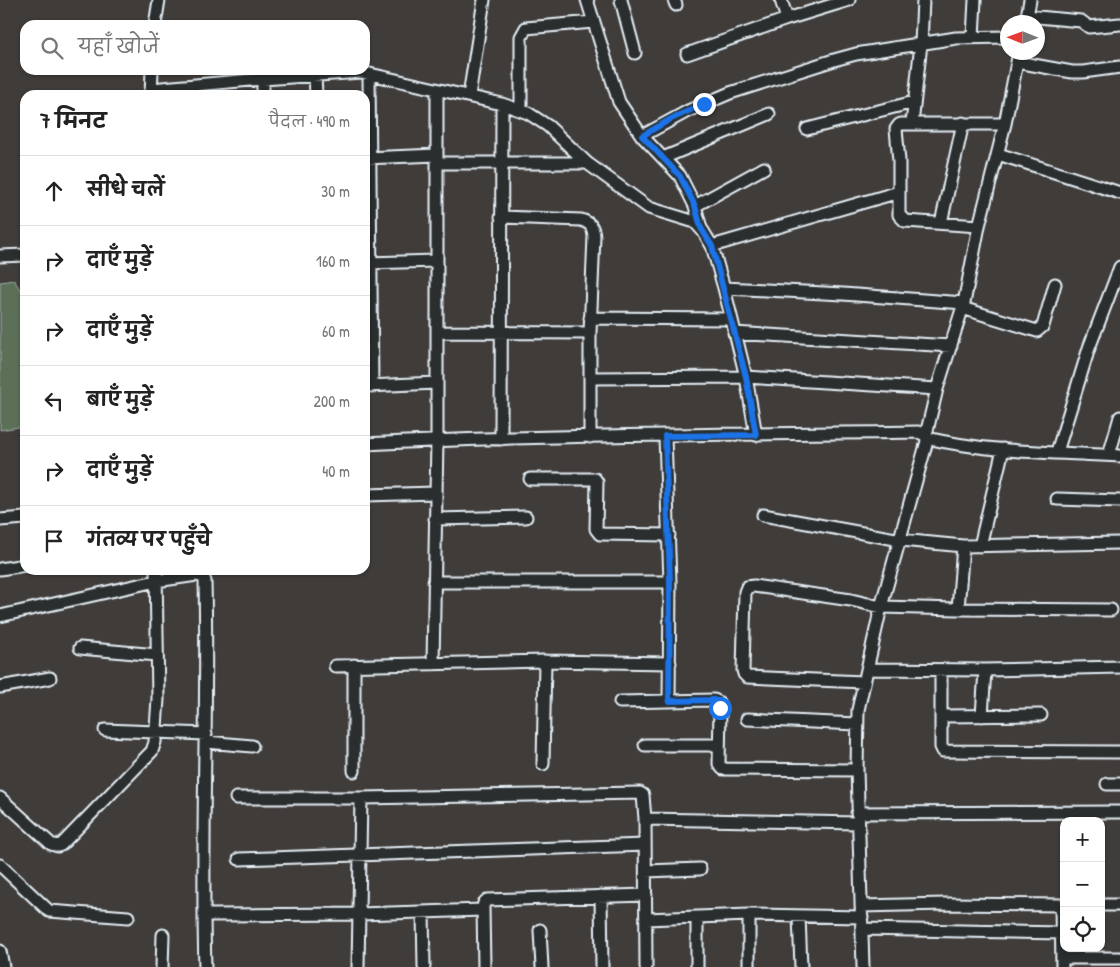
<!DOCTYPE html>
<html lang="hi">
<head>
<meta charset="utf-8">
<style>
	:root { --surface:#fff; --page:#f2f2f2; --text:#222; --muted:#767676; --line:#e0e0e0 }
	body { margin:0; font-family:"Patrick Hand","Playpen Sans Deva",sans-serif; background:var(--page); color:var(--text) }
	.controls { position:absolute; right:15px; bottom:15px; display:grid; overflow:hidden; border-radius:10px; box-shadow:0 1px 4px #0004 }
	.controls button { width:45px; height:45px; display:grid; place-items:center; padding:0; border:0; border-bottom:1px solid var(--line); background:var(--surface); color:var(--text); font:25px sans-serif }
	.compass { position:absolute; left:1000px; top:15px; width:45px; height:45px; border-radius:50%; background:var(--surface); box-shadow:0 1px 4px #0004; rotate:271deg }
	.stop { position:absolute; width:15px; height:15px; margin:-11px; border:4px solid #1a73e8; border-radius:50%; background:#fff }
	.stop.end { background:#1a73e8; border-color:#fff; box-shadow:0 1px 5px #0008 }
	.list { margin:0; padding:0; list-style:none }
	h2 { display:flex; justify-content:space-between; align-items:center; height:65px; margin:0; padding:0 20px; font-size:21px }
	h2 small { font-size:16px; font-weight:400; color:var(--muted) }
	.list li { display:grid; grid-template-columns:32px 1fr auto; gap:15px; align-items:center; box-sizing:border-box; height:70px; padding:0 20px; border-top:1px solid var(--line) }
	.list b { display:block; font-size:19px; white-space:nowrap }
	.list em { font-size:16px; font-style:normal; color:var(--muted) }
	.icon { flex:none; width:28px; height:28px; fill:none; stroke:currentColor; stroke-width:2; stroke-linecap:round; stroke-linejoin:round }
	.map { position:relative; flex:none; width:1120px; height:967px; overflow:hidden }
	.search { position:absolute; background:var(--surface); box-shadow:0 1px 4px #0004; left:20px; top:20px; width:350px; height:55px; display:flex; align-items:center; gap:12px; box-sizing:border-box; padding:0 18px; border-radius:15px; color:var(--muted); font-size:19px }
	.panel { position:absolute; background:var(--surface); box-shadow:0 1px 4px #0004; left:20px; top:90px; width:350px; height:485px; border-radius:15px }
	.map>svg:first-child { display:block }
	.green { fill:#5c6f59; stroke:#a2b0a8 }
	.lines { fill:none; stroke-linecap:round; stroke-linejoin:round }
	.minor-casing { stroke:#e8f1f8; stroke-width:15 }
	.minor { stroke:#2a2d2e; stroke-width:11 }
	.route { stroke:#1a73e8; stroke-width:6 }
</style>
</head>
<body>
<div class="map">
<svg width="1120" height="967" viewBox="0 0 1120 967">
	<rect width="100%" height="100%" fill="#3f3c3a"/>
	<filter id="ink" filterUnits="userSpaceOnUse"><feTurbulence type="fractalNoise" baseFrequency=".02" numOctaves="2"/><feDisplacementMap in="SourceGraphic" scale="10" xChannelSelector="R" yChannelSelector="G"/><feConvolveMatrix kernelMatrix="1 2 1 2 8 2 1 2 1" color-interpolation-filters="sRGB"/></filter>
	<g filter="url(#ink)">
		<path class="green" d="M 14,280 L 25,297 L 25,426 L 0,430 L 0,282 Z"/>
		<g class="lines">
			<g class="minor-casing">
				<path id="minor" d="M 587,0 L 619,102 L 642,136 L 680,176 L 695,206 L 701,228
					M 621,0 L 635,53
					M 674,0 L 676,5
					M 781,0 L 787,19
					M 1027,16 L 1081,21 L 1089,27 L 1120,24
					M 1026,22 L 1030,0
					M 155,25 L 159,0
					M 973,37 L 975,0
					M 687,54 L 787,19 L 849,0
					M 1017,62 L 1072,72 L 1083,72 L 1120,67
					M 369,74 L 372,386
					M 315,75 L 316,95
					M 263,79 L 263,95
					M 151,89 L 263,79 L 361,72 L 502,104 L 528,113 L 548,126 L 587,163 L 649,208 L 695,222 L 703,231 L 712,246 L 724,288 L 746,377 L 756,435
					M 151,95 L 152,70
					M 469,96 L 484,0
					M 521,110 L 521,37 L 526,28 L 593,22
					M 912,124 L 921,44 L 923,0
					M 807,129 L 914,102
					M 642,136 L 688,111 L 730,93 L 834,60 L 856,54 L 956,38 L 1008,37
					M 998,154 L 1120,193
					M 365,158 L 437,155
					M 663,158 L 769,114
					M 438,163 L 587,163
					M 695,206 L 764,168
					M 501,217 L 581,220 C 591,223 593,227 594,236 L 590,333 L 590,437
					M 941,223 L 963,123
					M 979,226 L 905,221 L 899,215 L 899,161 L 896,129 L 899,125 L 901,124 L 1005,124
					M 712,246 L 899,192
					M 0,256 L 25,255
					M 367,263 L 437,261
					M 724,288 L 843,294 L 964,303
					M 962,308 L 1037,331 L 1043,326 L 1055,284
					M 590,318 L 731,319
					M 437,332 L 590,333
					M 734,333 L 951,346
					M 590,378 L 746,377 L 937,389
					M 367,386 L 437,383
					M 926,435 L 937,389 L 964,303 L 979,226 L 1005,124 L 1019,52
					M 665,436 L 670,582 L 669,701
					M 927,438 C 990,453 1056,452 1120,456
					M 501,439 L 502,104
					M 365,444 C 549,434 734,435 918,432 L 926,435 L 927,441 L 881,607 L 858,710 L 857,770 L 863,967
					M 1057,452 L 1089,348 L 1120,267
					M 1109,455 L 1120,417
					M 530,479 L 595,479 L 597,482 L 596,529 L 600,534 L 669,535
					M 365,495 L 436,493
					M 1057,499 L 1120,501
					M 763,515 L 901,540 L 963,546 L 1120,543
					M 435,519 L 526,517
					M 0,520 L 25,518
					M 980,546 L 1003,449
					M 0,569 L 25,565
					M 434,582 L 670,582
					M 958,609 L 963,546
					M 0,616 L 156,581 L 197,575 L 203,577 L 205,581 C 208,710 201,838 205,967
					M 80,648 L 157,655
					M 433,664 L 437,440 L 437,90
					M 354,665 L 354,771
					M 335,666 L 545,661 L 670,663
					M 868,669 L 985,670 L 1120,667
					M 941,670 L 941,747 L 943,751 L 1120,752
					M 864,682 L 747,677 L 744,674 L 743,670 L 745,592 L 747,587 L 754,586 L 851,600 L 881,607 L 958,609 L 1111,610
					M 0,687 L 50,678
					M 620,702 L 714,700 L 718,702 L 720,708 L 719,764 L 723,769 L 857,770
					M 941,716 L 1041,715
					M 982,716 L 985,670
					M 747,719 L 857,724
					M 105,730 L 206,734
					M 206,742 L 252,746
					M 645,745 L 719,745
					M 543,764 L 545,661
					M 1107,784 L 1120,784
					M 0,798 L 51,844 L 58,846 L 61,845 L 152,751 L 155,742 L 158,699 L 156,570
					M 236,798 L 361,798 L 640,793 L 643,795 L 645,819 L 646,967
					M 857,813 L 1120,812
					M 645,819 L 858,823
					M 239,859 L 645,845
					M 0,865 L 49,911 L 128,917
					M 646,871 L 700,869
					M 601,896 L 602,967
					M 1061,905 L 1062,967
					M 1101,905 L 1120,905
					M 861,906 L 945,904 L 1064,905
					M 423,912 L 424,967
					M 204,915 L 359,914 L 483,910
					M 799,916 L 801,967
					M 697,918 L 697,967
					M 646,919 L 749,915 L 862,917
					M 862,929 L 1062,933
					M 540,930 L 542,967
					M 0,951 L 3,967
					M 1062,958 L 1120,958
					M 162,967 L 163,935
					M 358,967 L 361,798
					M 484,967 L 483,907 L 484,903 L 487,900 L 646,895
					M 749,967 L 749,915"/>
			</g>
			<use href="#minor" class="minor"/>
		</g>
	</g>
	<g class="lines" filter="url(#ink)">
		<path class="route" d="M 704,104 L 671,119 L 642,136 L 680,176 L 695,206 L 701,228 L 712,246 L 746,377 L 756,435 L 665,436 L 670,582 L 669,701 L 714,700 L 718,702 L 720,708"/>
	</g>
</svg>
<div class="controls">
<button>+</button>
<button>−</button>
<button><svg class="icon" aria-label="locate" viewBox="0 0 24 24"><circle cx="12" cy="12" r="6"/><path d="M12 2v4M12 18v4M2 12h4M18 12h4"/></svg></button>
</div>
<svg class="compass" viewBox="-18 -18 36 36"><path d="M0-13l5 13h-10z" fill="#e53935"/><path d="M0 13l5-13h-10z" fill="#767676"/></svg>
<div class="stop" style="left:720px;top:708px"></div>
<div class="stop end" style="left:704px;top:104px"></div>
<div class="search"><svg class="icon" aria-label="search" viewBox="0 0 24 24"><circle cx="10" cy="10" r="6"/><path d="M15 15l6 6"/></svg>यहाँ खोजें</div>
<section class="panel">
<h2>7 मिनट<small>पैदल · 490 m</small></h2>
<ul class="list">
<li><svg class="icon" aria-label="ahead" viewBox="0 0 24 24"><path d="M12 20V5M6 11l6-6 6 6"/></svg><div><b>सीधे चलें</b></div><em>30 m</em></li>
<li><svg class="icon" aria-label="right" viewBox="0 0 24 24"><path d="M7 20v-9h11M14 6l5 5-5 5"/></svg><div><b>दाएँ मुड़ें</b></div><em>160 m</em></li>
<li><svg class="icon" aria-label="right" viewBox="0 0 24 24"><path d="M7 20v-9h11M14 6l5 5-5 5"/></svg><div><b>दाएँ मुड़ें</b></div><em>60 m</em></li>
<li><svg class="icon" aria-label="left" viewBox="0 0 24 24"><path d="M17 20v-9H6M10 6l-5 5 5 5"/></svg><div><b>बाएँ मुड़ें</b></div><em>200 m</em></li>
<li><svg class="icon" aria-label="right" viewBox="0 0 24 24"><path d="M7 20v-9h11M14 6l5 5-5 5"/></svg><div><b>दाएँ मुड़ें</b></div><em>40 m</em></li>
<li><svg class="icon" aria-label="arrive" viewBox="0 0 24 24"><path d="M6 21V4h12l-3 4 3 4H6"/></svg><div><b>गंतव्य पर पहुँचे</b></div></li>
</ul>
</section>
</div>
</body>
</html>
